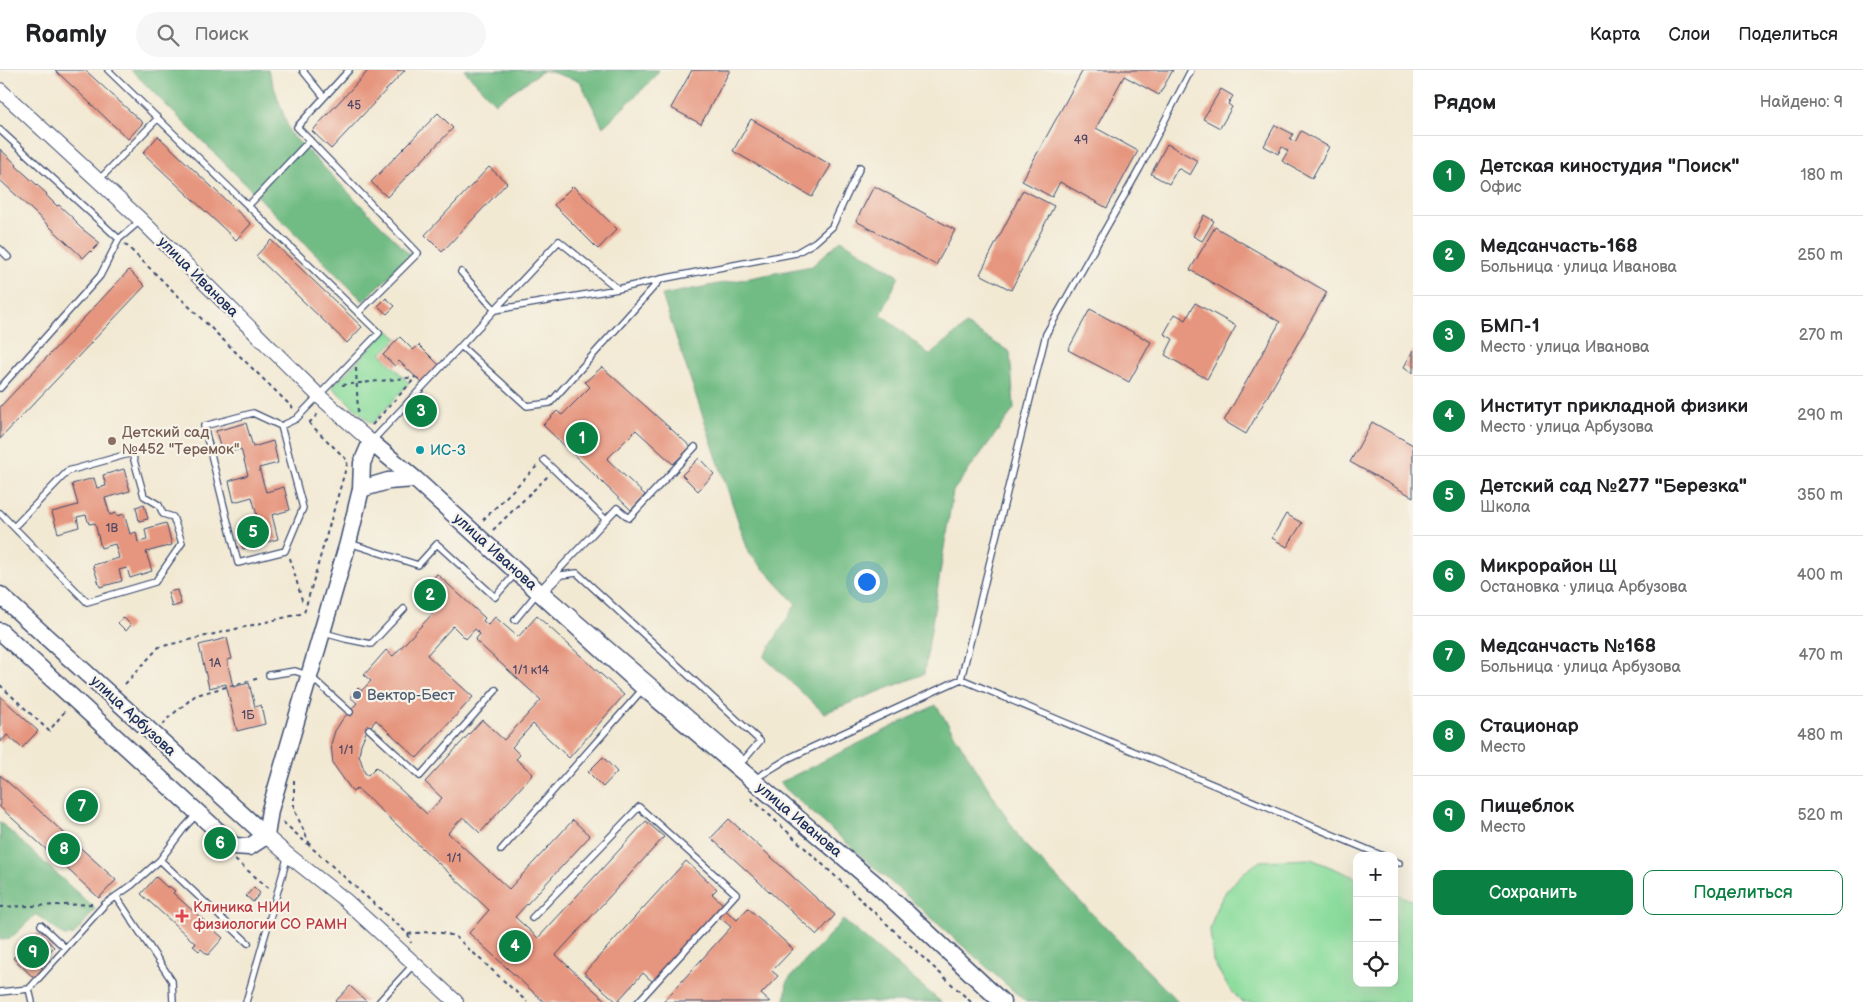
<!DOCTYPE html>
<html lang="ru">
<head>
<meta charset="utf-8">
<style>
	:root { --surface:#fff; --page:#f6f6f6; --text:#202124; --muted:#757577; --line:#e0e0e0; --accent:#0b8043 }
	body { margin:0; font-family:"Balsamiq Sans",sans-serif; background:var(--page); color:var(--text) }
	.controls { position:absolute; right:15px; bottom:15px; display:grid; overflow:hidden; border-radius:10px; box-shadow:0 5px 20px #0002 }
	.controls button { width:45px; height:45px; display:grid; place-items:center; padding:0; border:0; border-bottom:1px solid var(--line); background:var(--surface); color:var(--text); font:25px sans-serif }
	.you { position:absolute; left:866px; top:511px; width:18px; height:18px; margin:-12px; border:4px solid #fff; border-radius:50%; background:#1a73e8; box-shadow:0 0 0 8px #1a73e833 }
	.badge { display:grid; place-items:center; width:32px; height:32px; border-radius:50%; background:var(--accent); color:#fff; font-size:16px; font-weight:700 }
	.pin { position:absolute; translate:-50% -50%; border:2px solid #fff; box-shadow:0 1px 5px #0006 }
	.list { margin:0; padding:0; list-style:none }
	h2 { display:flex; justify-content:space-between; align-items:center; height:65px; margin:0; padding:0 20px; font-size:21px }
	h2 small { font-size:16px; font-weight:400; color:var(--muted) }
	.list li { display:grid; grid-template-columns:32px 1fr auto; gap:15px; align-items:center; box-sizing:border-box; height:80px; padding:0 20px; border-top:1px solid var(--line) }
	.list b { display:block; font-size:19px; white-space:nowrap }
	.list p { margin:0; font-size:16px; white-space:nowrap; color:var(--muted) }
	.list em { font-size:16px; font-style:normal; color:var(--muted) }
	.actions { display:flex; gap:10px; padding:15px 20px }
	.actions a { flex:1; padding:11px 0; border:1px solid var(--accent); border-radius:10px; text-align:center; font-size:18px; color:var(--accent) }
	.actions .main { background:var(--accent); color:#fff }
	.icon { flex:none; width:28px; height:28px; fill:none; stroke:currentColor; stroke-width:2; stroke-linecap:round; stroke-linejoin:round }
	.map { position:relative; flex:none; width:1413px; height:932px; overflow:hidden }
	header { display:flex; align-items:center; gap:30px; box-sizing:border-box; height:70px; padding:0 25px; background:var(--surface); border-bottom:1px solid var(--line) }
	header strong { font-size:24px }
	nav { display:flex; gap:28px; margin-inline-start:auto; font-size:18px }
	.search { width:350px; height:45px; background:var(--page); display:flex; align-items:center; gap:12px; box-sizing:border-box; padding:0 18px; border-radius:28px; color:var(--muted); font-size:19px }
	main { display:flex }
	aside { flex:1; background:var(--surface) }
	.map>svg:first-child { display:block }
	.green { fill:#8cdd9d; stroke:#54867e }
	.forest { fill:#71bc84; stroke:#467671 }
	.building { fill:#e6957e; fill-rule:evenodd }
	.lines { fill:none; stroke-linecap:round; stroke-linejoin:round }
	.service-casing { stroke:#3b4b70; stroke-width:8 }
	.tertiary-casing { stroke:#3b4b70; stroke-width:16 }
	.secondary-casing { stroke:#3b4b70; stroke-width:19 }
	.path { stroke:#3b4b70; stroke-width:2; stroke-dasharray:4 4; stroke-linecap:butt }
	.service { stroke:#fff; stroke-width:5.5 }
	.tertiary { stroke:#fff; stroke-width:14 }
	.secondary { stroke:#fff; stroke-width:16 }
	.education-dot { fill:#8d6e63; stroke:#f7f3e8; stroke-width:2 }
	.culture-dot { fill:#0f9aa8; stroke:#f7f3e8; stroke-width:2 }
	.service-dot { fill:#5c6f8a; stroke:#f7f3e8; stroke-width:2 }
	.health-dot { fill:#e0444e; stroke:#f7f3e8; stroke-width:2 }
	.labels { text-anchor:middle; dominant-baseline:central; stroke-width:4.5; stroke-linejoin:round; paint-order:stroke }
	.number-label { font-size:12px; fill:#4e4866 }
	.street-label { font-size:15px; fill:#1b2f5e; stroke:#f7f3e8 }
	.education-label { font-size:15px; fill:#785e54; stroke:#f7f3e8; text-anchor:start }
	.culture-label { font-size:15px; fill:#0d838f; stroke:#f7f3e8; text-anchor:start }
	.service-label { font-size:15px; fill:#4e5e75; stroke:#f7f3e8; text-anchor:start }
	.health-label { font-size:15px; fill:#be3a42; stroke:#f7f3e8; text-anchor:start }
</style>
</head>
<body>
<header>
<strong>Roamly</strong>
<div class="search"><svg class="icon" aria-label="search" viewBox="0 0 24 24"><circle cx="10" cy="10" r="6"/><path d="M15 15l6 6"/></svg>Поиск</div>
<nav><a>Карта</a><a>Слои</a><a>Поделиться</a></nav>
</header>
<main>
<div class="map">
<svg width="1413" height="932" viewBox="0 0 1413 932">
	<rect width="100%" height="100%" fill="#f7f3e8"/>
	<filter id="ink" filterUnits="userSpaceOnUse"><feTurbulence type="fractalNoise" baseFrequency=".02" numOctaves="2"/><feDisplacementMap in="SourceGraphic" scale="10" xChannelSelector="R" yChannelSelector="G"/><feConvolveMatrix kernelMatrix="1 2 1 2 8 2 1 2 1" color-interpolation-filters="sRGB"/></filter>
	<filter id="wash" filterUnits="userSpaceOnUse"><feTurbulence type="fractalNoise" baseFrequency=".0096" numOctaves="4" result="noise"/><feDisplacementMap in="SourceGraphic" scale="20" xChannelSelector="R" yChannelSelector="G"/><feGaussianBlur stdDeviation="1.12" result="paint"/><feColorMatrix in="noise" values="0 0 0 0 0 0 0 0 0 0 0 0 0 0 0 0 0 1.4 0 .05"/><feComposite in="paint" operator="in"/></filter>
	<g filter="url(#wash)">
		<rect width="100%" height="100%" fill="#f2e9d3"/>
		<path class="green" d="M 388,260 L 397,268 L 381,284 L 409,313 L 372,354 L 332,317 Z
			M 1311,789 L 1357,808 L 1357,913 L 1394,913 L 1394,823 L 1413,831 L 1413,932 L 1242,932 L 1228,917 L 1213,891 L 1210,860 L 1216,839 L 1226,821 L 1243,803 L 1260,791 Z"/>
		<path class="forest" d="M 131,0 L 268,0 L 290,63 L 411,186 L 363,231 Z
			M 464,0 L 544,0 L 495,33 Z
			M 544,0 L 659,0 L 652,10 L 603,57 L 580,11 Z
			M 841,170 L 899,206 L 881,244 L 930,285 L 966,255 L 1010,282 L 1014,339 L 953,421 L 924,604 L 824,643 L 764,587 L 796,534 L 749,483 L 662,225 L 812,196 Z
			M 936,635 L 1022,772 L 1178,932 L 1026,932 L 779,713 Z
			M 0,752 L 95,839 L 74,865 L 64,866 L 36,844 L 10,869 L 0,870 Z
			M 843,850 L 941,932 L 785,932 L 787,911 Z"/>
		<g id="blocks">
			<path class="building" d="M 55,0 L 85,0 L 143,53 L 128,69 Z
				M 369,0 L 405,0 L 331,79 L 312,61 Z
				M 692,0 L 730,0 L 701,54 L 671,38 Z
				M 1083,0 L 1173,0 L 1159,25 L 1124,6 L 1096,58 L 1138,81 L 1107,138 L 1060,112 L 1052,127 L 1022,111 Z
				M 1221,19 L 1233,26 L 1228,34 L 1232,37 L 1220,58 L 1203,49 Z
				M 438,43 L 453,58 L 387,127 L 371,112 Z
				M 751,49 L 831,95 L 812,127 L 733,81 Z
				M 1275,55 L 1293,64 L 1290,69 L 1295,72 L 1301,61 L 1329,77 L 1312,108 L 1282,91 L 1288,81 L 1282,77 L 1278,84 L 1264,76 Z
				M 158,66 L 251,154 L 236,170 L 143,83 Z
				M 1167,74 L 1198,91 L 1190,105 L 1178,98 L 1169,114 L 1151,104 Z
				M 0,79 L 17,95 L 16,96 L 47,124 L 46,125 L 57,136 L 59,135 L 77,152 L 76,153 L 81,158 L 100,173 L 91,182 L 90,181 L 83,188 L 0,110 Z
				M 489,97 L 507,113 L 442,182 L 425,165 Z
				M 573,116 L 617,159 L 598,179 L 554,135 Z
				M 874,116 L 955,160 L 936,195 L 856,151 Z
				M 1023,120 L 1054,136 L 1011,220 L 980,204 Z
				M 1204,145 L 1214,151 L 1202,171 L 1193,166 Z
				M 1215,157 L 1327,222 L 1246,364 L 1224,351 L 1280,252 L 1190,200 Z
				M 271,170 L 362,257 L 347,273 L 256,186 Z
				M 129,200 L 145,216 L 0,369 L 0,337 Z
				M 386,228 L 395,236 L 387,244 L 378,236 Z
				M 1195,233 L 1236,256 L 1207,309 L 1165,285 L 1173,269 L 1164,264 L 1175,244 L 1186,250 Z
				M 1090,239 L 1151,272 L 1129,312 L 1068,280 Z
				M 400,267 L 413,280 L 419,275 L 439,295 L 422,313 L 399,291 L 395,296 L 383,285 Z
				M 1413,280 L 1413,303 L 1404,297 Z
				M 602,297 L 691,377 L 673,394 L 636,360 L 607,389 L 645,425 L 631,440 L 543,355 L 557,341 L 562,345 L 590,317 L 585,312 Z
				M 1372,352 L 1413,375 L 1413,427 L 1350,392 Z
				M 246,353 L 253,377 L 273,371 L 278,393 L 259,398 L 266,422 L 284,417 L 290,440 L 272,445 L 278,469 L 243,479 L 238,458 L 259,453 L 252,427 L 234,432 L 229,411 L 248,405 L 241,379 L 222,384 L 216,361 Z
				M 699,388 L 714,404 L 698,421 L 682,405 Z
				M 124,399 L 130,421 L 105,428 L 110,445 L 116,443 L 117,446 L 124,444 L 130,464 L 136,462 L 138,472 L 147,470 L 145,459 L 166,453 L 172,475 L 146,482 L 152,501 L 130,508 L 127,498 L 119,500 L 122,511 L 100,517 L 93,495 L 119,488 L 115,474 L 101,478 L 95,453 L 89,454 L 86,445 L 77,447 L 79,457 L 58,463 L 52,442 L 78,435 L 72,414 L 94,408 L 97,418 L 106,416 L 103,405 Z
				M 144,434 L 148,449 L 139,451 L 136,437 Z
				M 1286,444 L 1302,453 L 1287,477 L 1272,468 Z
				M 437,504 L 485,548 L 483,551 L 488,555 L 495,547 L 518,567 L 537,546 L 624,625 L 569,688 L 533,654 L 512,677 L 520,685 L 516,689 L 533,704 L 480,763 L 463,747 L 448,763 L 509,819 L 573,750 L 590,766 L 515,847 L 538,868 L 646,751 L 664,767 L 556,885 L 607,932 L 544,932 L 469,863 L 489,840 L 357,718 L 353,722 L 333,694 L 331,674 L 335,661 L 342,650 L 357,633 L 350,627 L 358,618 L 361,621 L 371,611 L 364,605 L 386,580 L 393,586 L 436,540 L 418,524 ZM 453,556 L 466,569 L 475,559 L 480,564 L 475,570 L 541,630 L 504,670 L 482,650 L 425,712 L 442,728 L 427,744 L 376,697 L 368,705 L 365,703 L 359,685 L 361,674 L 366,662 L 376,650 L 417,688 L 473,627 L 427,585 Z
				M 177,520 L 181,534 L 172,537 L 168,522 Z
				M 123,547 L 131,555 L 126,561 L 118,553 Z
				M 227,568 L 232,589 L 227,590 L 233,617 L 249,613 L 255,637 L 261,635 L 265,654 L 237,661 L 226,614 L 209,618 L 199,575 Z
				M 0,626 L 38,661 L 22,678 L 7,665 L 0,673 Z
				M 603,687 L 617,702 L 603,717 L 588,702 Z
				M 0,705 L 116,810 L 99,828 L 0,737 Z
				M 729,749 L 835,845 L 817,865 L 711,768 Z
				M 686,791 L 717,819 L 712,824 L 725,836 L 723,838 L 737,850 L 748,838 L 793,879 L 772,901 L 778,906 L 761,924 L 770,932 L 663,932 L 731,857 L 717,845 L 654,913 L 643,903 L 617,932 L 584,903 Z
				M 156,807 L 168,818 L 169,816 L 175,821 L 173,823 L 223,868 L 208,885 L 201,879 L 199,881 L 193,876 L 196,874 L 141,824 Z
				M 254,817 L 260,823 L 253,832 L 246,826 Z
				M 38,862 L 54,877 L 38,894 L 43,899 L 34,908 L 13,888 Z
				M 350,916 L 367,932 L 335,932 Z"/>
		</g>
	</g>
	<g filter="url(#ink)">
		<use href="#blocks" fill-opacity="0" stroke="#3b4b70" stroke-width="1"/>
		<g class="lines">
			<g class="service-casing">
				<path id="service" d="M 108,0 L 379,263 L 296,349 L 281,356
					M 304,0 L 303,1 L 324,27
					M 349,0 L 297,57 L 418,183 L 358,243
					M 0,60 L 119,169
					M 99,110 L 158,48
					M 248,136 L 310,70
					M 0,179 L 8,187
					M 461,202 L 495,240 L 618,219
					M 461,276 L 527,336 L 550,333 L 661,209
					M 0,318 L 100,206 L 119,169 L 141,150
					M 253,343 L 281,356 L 303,438 L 285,481 L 238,493 L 204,356 Z
					M 372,371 L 559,171 L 618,219 L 661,209 L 796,183 L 815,172 L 832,157 L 860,97
					M 544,390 L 606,450
					M 0,443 L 87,532 L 155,512 L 182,473 L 173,447 L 163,444 L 159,435 L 144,426 L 132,383 L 68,401 L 14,457
					M 349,473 L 418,495 L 437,474 L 495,527 L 515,504
					M 577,503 L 760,671 L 744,690 L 546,520 L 561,505 Z
					M 515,550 L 538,522 L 617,438 L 629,448 L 695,377
					M 324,563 L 346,569 L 371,574 L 404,539
					M 269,605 L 295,601 L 310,606 L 350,642
					M 961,609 L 1046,264 L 1140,98 L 1191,0
					M 369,659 L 420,706 L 496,620
					M 753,710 L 789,688 L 961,609 L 1383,786
					M 501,780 L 642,620
					M 160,790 L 248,873
					M 1394,791 L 1399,793
					M 116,826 L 172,911 L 173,932
					M 532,848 L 639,737 L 736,824 L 638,932
					M 41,855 L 64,877
					M 29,919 L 32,932
					M 0,922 L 29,919 L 105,834 L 132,815 L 160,790 L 185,757 L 197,744
					M 246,932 L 288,785
					M 379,932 L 414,894"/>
			</g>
			<g class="tertiary-casing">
				<path id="tertiary" d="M 0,20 L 141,150 L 319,326 L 371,372
					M 266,766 L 288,785 L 345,830 L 456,932"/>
			</g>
			<g class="secondary-casing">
				<path id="secondary" d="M 361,419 L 388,411 L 415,409
					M 0,525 L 266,766
					M 0,561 L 234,776 L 249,777 L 266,766
					M 266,766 L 270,740 L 348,473 L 361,419 L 362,393 L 371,372 L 415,409 L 644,618 L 879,817 L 1002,932"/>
			</g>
			<path class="path" d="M 125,174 L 293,338
				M 356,298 L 358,344
				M 342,315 L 416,307
				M 309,353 L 320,342
				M 372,355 L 416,307
				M 483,450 L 538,395
				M 493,460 L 549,405
				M 290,488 L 302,530 L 308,532
				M 125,614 L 159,577 L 304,543 L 348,391 L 306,350
				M 0,615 L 49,661 L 65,641
				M 163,655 L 167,649 L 196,625 L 260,608
				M 294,710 L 294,739 L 311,777
				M 751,728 L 971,932
				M 283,752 L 408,864 C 425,862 440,860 456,867 L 527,932
				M 235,790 L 270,819
				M 0,837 L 93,834
				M 408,864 L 411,873"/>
			<use href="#service" class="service"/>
			<use href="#tertiary" class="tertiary"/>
			<use href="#secondary" class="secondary"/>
		</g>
	</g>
	<circle class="education-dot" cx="112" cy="371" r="5"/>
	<circle class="culture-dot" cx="420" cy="380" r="5"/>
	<circle class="service-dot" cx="357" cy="625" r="5"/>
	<path class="health-dot" d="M179.5 838.5h5v5h5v5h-5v5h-5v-5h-5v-5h5z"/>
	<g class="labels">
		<g class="number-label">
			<text x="354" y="35">45</text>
			<text x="1081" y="70">49</text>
			<text x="112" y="458">1В</text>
			<text x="215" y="593">1А</text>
			<text x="531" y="600">1/1 к14</text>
			<text x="248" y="645">1Б</text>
			<text x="346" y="680">1/1</text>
			<text x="454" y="788">1/1</text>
		</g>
		<g class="street-label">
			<text transform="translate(198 207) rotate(45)">улица Иванова</text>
			<text transform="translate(495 482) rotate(42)">улица Иванова</text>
			<text transform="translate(133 646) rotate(43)">улица Арбузова</text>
			<text transform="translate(799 750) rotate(40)">улица Иванова</text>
		</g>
		<g class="education-label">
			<text x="122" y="362">Детский сад<tspan x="122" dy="17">№452 "Теремок"</tspan></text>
		</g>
		<g class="culture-label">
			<text x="430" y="380">ИС-3</text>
		</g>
		<g class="service-label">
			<text x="367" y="625">Вектор-Бeст</text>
		</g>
		<g class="health-label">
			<text x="193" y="837">Клиника НИИ<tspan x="193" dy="17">физиологии СО РАМН</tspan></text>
		</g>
	</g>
</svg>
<div class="controls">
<button>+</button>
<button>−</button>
<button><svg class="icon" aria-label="locate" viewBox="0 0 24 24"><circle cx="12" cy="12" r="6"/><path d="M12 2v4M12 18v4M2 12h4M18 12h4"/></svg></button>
</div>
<div class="you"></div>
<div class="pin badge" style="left:582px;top:368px">1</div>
<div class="pin badge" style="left:430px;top:525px">2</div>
<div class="pin badge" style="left:421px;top:341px">3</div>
<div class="pin badge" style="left:515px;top:876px">4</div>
<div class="pin badge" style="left:253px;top:462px">5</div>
<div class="pin badge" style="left:220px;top:773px">6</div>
<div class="pin badge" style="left:82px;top:736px">7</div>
<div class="pin badge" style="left:64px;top:779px">8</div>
<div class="pin badge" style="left:33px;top:882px">9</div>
</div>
<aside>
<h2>Рядом<small>Найдено: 9</small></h2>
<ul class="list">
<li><span class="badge">1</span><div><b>Детская киностудия &quot;Поиск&quot;</b><p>Офис</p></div><em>180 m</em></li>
<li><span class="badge">2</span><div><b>Медсанчасть-168</b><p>Больница · улица Иванова</p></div><em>250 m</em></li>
<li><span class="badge">3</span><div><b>БМП-1</b><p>Место · улица Иванова</p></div><em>270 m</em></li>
<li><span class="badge">4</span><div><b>Институт прикладной физики</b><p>Место · улица Арбузова</p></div><em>290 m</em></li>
<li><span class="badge">5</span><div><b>Детский сад №277 &quot;Березка&quot;</b><p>Школа</p></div><em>350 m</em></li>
<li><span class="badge">6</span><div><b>Микрорайон Щ</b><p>Остановка · улица Арбузова</p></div><em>400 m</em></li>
<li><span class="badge">7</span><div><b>Медсанчасть №168</b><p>Больница · улица Арбузова</p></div><em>470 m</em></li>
<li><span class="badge">8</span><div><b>Стационар</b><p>Место</p></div><em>480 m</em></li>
<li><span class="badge">9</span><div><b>Пищеблок</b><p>Место</p></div><em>520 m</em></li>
</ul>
<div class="actions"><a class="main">Сохранить</a><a>Поделиться</a></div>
</aside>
</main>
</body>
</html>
